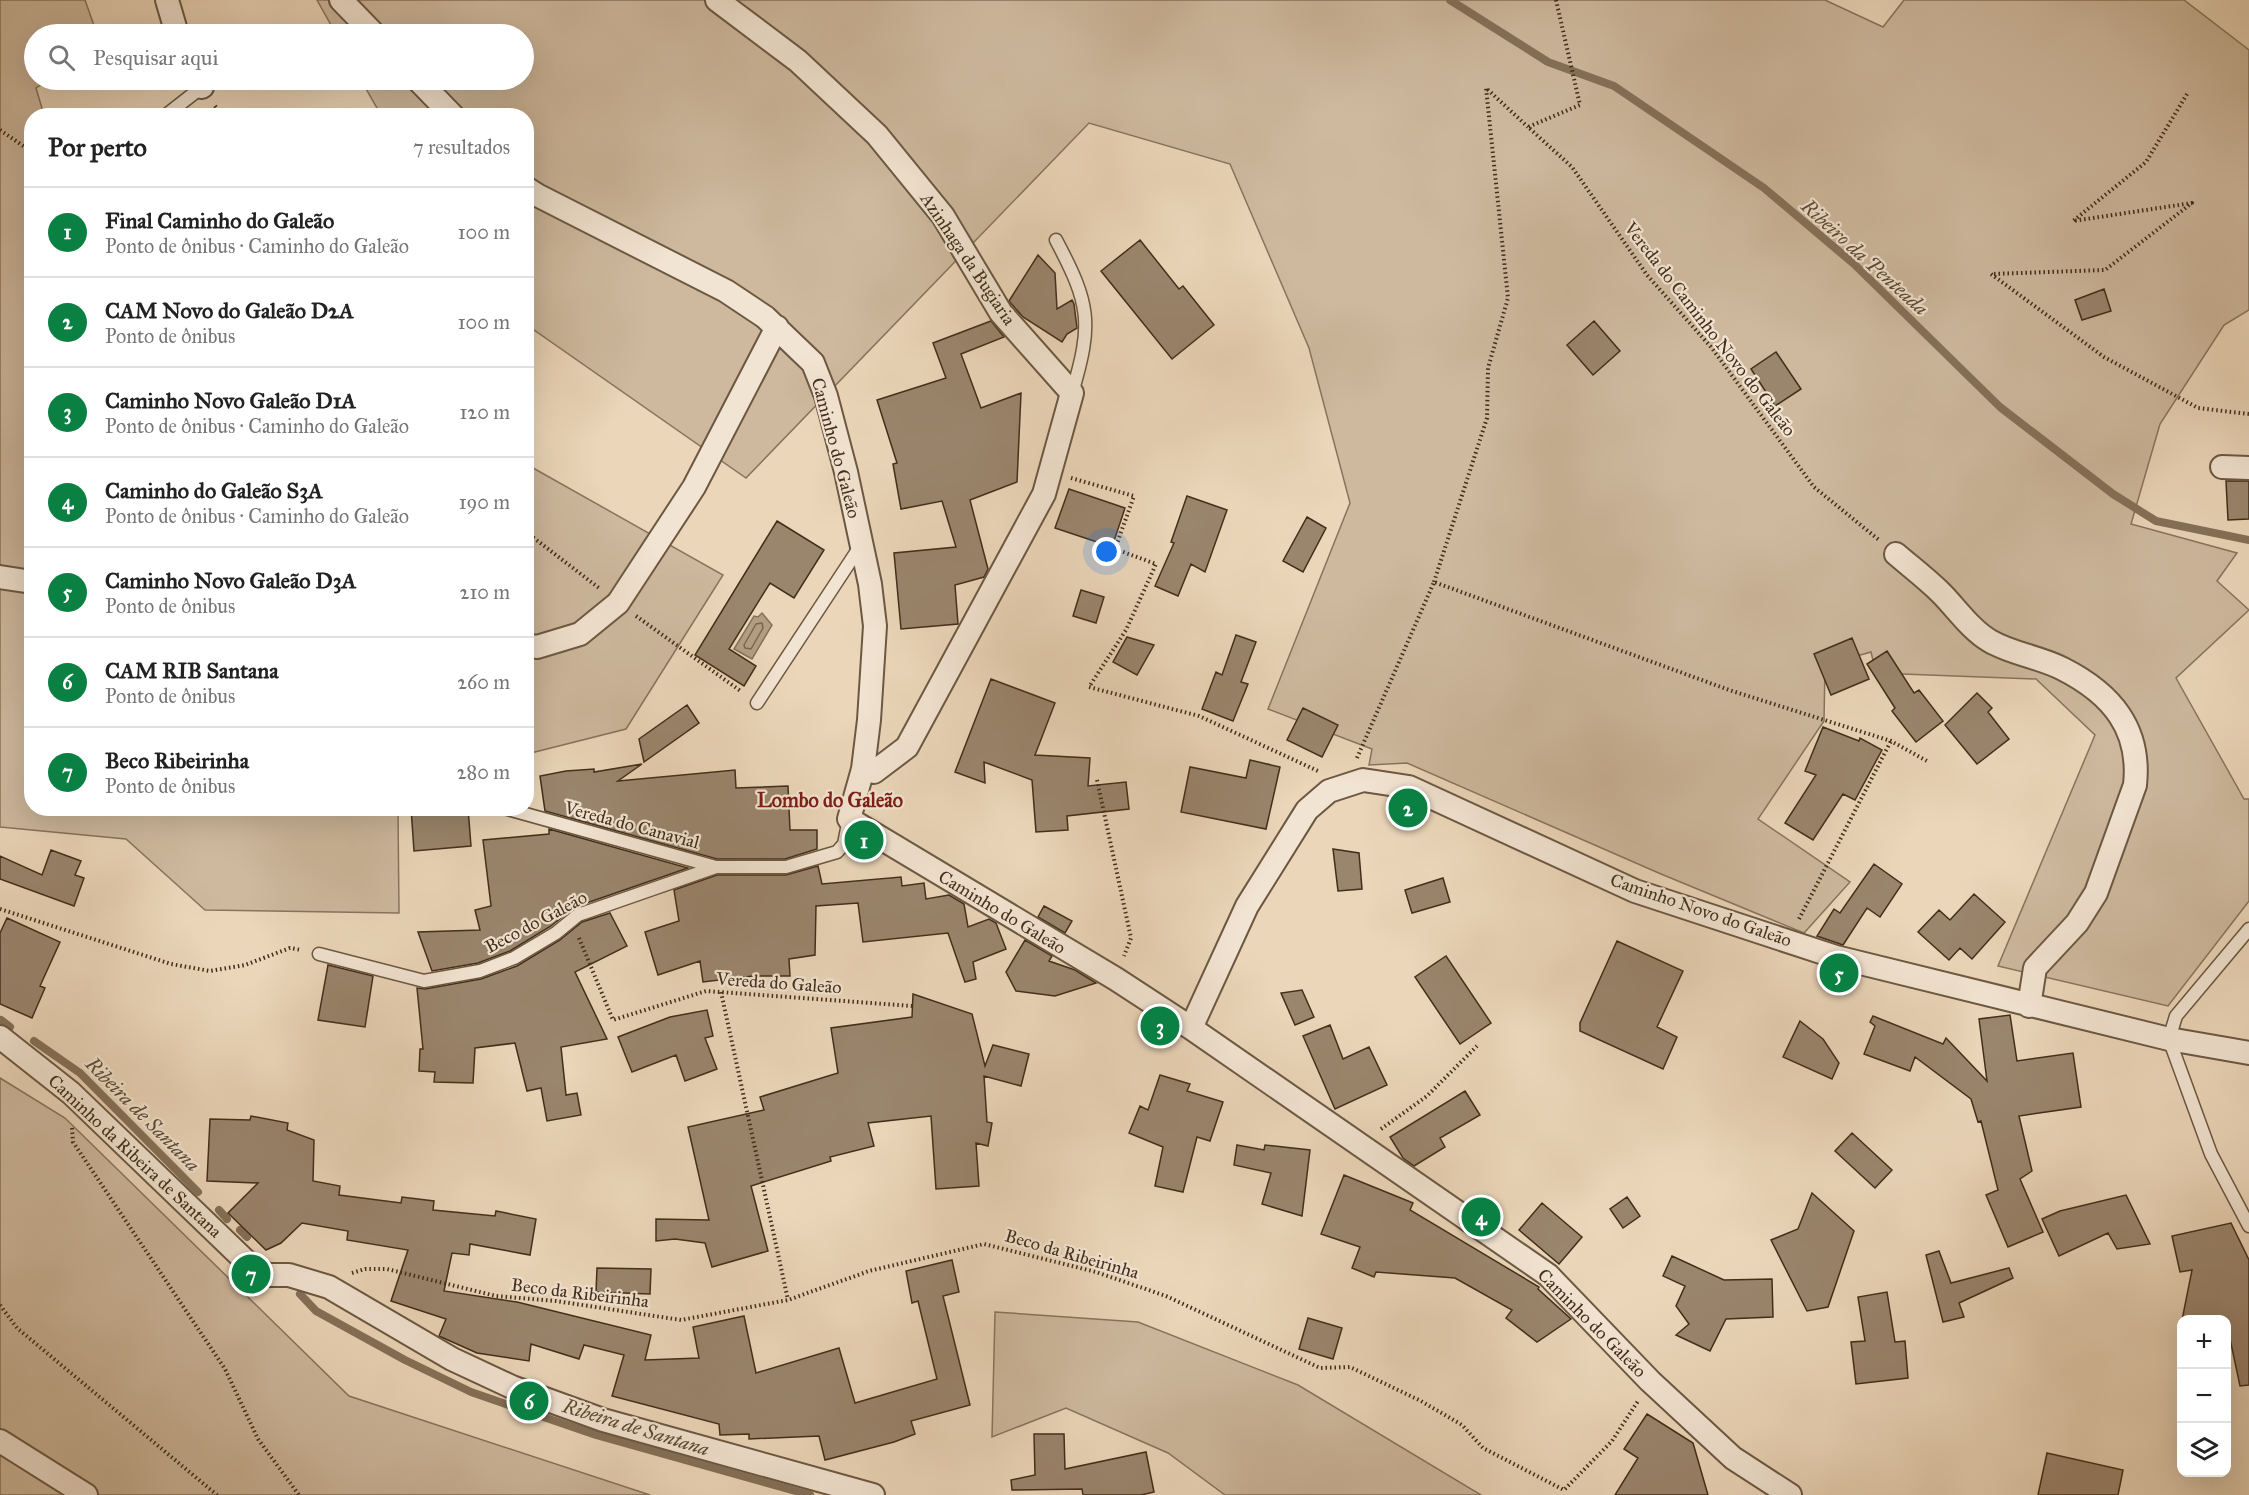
<!DOCTYPE html>
<html lang="pt">
<head>
<meta charset="utf-8">
<style>
	:root { --surface:#fff; --page:#f2f2f2; --text:#222; --muted:#767676; --line:#e0e0e0; --accent:#0b8043 }
	body { margin:0; font-family:"IM FELL Great Primer",serif; background:var(--page); color:var(--text) }
	.controls { position:absolute; right:18px; bottom:18px; display:grid; overflow:hidden; border-radius:12px; box-shadow:0 6px 24px #0002 }
	.controls button { width:54px; height:54px; display:grid; place-items:center; padding:0; border:0; border-bottom:2px solid var(--line); background:var(--surface); color:var(--text); font:30px sans-serif }
	.you { position:absolute; left:1107px; top:552px; width:21px; height:21px; margin:-15px; border:4px solid #fff; border-radius:50%; background:#1a73e8; box-shadow:0 0 0 9px #1a73e833 }
	.badge { display:grid; place-items:center; width:39px; height:39px; border-radius:50%; background:var(--accent); color:#fff; font-size:20px; font-weight:700 }
	.pin { position:absolute; translate:-50% -50%; border:3px solid #fff; box-shadow:0 2px 6px #0006 }
	.list { margin:0; padding:0; list-style:none }
	h2 { display:flex; justify-content:space-between; align-items:center; height:78px; margin:0; padding:0 24px; font-size:26px }
	h2 small { font-size:20px; font-weight:400; color:var(--muted) }
	.list li { display:grid; grid-template-columns:39px 1fr auto; gap:18px; align-items:center; box-sizing:border-box; height:90px; padding:0 24px; border-top:2px solid var(--line) }
	.list b { display:block; font-size:22px; white-space:nowrap }
	.list p { margin:0; font-size:20px; white-space:nowrap; color:var(--muted) }
	.list em { font-size:20px; font-style:normal; color:var(--muted) }
	.icon { flex:none; width:33px; height:33px; fill:none; stroke:currentColor; stroke-width:2; stroke-linecap:round; stroke-linejoin:round }
	.map { position:relative; flex:none; width:2249px; height:1495px; overflow:hidden }
	.search { position:absolute; background:var(--surface); box-shadow:0 6px 24px #0002; left:24px; top:24px; width:510px; height:66px; display:flex; align-items:center; gap:15px; box-sizing:border-box; padding:0 21px; border-radius:33px; color:var(--muted); font-size:22px }
	.panel { position:absolute; background:var(--surface); box-shadow:0 6px 24px #0002; left:24px; top:108px; width:510px; height:708px; border-radius:24px }
	.map>svg:first-child { display:block }
	.green { fill:#ceb99e; stroke:#88745c; stroke-width:1.5 }
	.water { fill:#b29d83; stroke:#857159; stroke-width:1.5 }
	.lines { fill:none; stroke-linecap:round; stroke-linejoin:round }
	.shore { stroke:#7a664e; stroke-width:1.5 }
	.stream { stroke:#857159; stroke-width:8 }
	.building { fill:#9a856d; stroke:#422e1a; stroke-width:1.5 }
	.lane-casing { stroke:#6c5842; stroke-width:15 }
	.street-casing { stroke:#6c5842; stroke-width:26 }
	.path { stroke:#422e1a; stroke-width:4; stroke-dasharray:1.5 3; stroke-linecap:butt }
	.lane { stroke:#f2e4d2; stroke-width:12 }
	.street { stroke:#f2e4d2; stroke-width:22 }
	.labels { text-anchor:middle; dominant-baseline:central; stroke-width:4.5; stroke-linejoin:round; paint-order:stroke }
	.street-label { font-size:18px; fill:#422e1a; stroke:#f2e4d2 }
	.water-label { font-size:20px; font-style:italic; fill:#5e4a34; stroke:#f2e4d2 }
	.neighbourhood-label { font-size:20px; font-weight:bold; fill:#7a1f14; stroke:#f2e4d2 }
</style>
</head>
<body>
<div class="map">
<svg width="2249" height="1495" viewBox="0 0 2249 1495">
	<rect width="100%" height="100%" fill="#ebd6b9"/>
	<filter id="stains"><feTurbulence type="fractalNoise" baseFrequency=".00333" numOctaves="4"/><feColorMatrix values="0 0 0 0 .2 0 0 0 0 .09 0 0 0 0 .02 0 0 0 .5 -.17"/></filter>
	<radialGradient id="worn" r=".72"><stop offset=".6" stop-color="#630" stop-opacity="0"/><stop offset="1" stop-color="#630" stop-opacity=".3"/></radialGradient>
	<path class="green" d="M 0,0 L 85,0 L 97,34 L 34,34 L 34,80 L 48,80 L 36,88 L 44,115 L 32,116 L 32,808 L 398,809 L 399,913 L 205,910 L 126,839 L 0,827 Z
		M 317,0 L 1825,0 L 1883,27 L 1904,0 L 2184,0 L 2249,50 L 2249,310 L 2224,325 L 2160,424 L 2131,524 L 2237,553 L 2217,581 L 2249,610 L 2176,678 L 2244,799 L 2249,799 L 2249,901 L 2168,1006 L 1998,966 L 2095,735 L 2036,679 L 1876,673 L 1871,652 L 1825,665 L 1824,721 L 1758,819 L 1850,882 L 1804,933 L 1661,874 L 1407,763 L 1369,765 L 1372,749 L 1268,709 L 1350,503 L 1309,348 L 1230,164 L 1089,123 L 746,478 L 527,325 L 526,116 L 381,115 L 361,80 L 524,80 L 524,34 L 336,34 Z
		M 526,464 L 723,575 L 626,729 L 527,754 Z
		M 0,1078 L 65,1118 L 349,1396 L 650,1495 L 0,1495 Z
		M 995,1312 L 1138,1322 L 1298,1385 L 1481,1495 L 1225,1495 L 1168,1453 L 1066,1408 L 992,1437 Z"/>
	<path class="water" d="M 762,613 L 772,625 L 752,659 L 734,649 L 754,616 L 758,617 Z"/>
	<g class="lines">
		<path class="shore" d="M 762,623 L 763,628 L 751,649 L 745,648 L 744,645 L 756,624 Z"/>
		<path class="stream" d="M 1450,0 L 1548,62 L 1614,86 L 1764,188 L 1854,264 L 2000,407 L 2113,494 L 2156,521 L 2249,540
			M 1,1020 L 10,1027
			M 34,1041 L 80,1073 L 198,1192
			M 219,1210 L 227,1219
			M 240,1230 L 247,1237
			M 300,1294 L 316,1311 L 405,1360 L 471,1392 L 596,1435 L 810,1495"/>
	</g>
	<path class="building" d="M 1140,240 L 1179,289 L 1183,286 L 1214,325 L 1172,359 L 1101,271 Z
		M 1038,255 L 1055,273 L 1057,309 L 1072,300 L 1074,304 L 1077,328 L 1067,334 L 1062,342 L 1023,317 L 1009,301 Z
		M 2104,289 L 2111,311 L 2082,320 L 2075,300 Z
		M 991,321 L 1004,337 L 961,354 L 981,408 L 1021,393 L 1017,482 L 970,500 L 988,569 L 984,577 L 955,585 L 958,624 L 901,629 L 894,553 L 956,547 L 942,501 L 901,509 L 893,464 L 897,463 L 877,400 L 946,378 L 933,343 Z
		M 1594,321 L 1620,351 L 1593,375 L 1567,345 Z
		M 1776,352 L 1801,389 L 1775,406 L 1751,369 Z
		M 2226,481 L 2249,481 L 2249,519 L 2228,520 Z
		M 1069,489 L 1125,508 L 1112,547 L 1055,528 Z
		M 1187,496 L 1227,510 L 1205,572 L 1191,564 L 1178,596 L 1155,586 L 1174,543 L 1171,542 Z
		M 1307,517 L 1326,528 L 1303,572 L 1283,561 Z
		M 777,521 L 824,550 L 794,598 L 770,583 L 729,649 L 756,666 L 744,686 L 695,655 Z
		M 1081,590 L 1104,597 L 1096,623 L 1073,616 Z
		M 1236,635 L 1256,642 L 1241,682 L 1248,684 L 1233,721 L 1202,709 L 1216,672 L 1222,675 Z
		M 1127,637 L 1154,645 L 1137,675 L 1113,662 Z
		M 1852,638 L 1869,679 L 1831,695 L 1814,654 Z
		M 1887,651 L 1914,693 L 1919,690 L 1943,721 L 1916,742 L 1892,711 L 1895,708 L 1867,664 Z
		M 991,679 L 1055,703 L 1035,755 L 1090,758 L 1088,786 L 1126,782 L 1129,809 L 1067,816 L 1068,830 L 1036,832 L 1032,780 L 984,762 L 985,783 L 955,772 Z
		M 1977,693 L 1992,708 L 1988,712 L 2009,739 L 1977,764 L 1945,725 Z
		M 687,705 L 699,723 L 644,762 L 639,739 Z
		M 1303,708 L 1338,725 L 1322,757 L 1287,740 Z
		M 1823,727 L 1859,741 L 1860,738 L 1882,750 L 1855,800 L 1843,794 L 1813,840 L 1785,823 L 1816,775 L 1805,771 Z
		M 1250,760 L 1280,767 L 1266,829 L 1181,812 L 1190,767 L 1246,778 Z
		M 642,764 L 618,781 L 735,770 L 736,788 L 788,786 L 790,830 L 817,830 L 817,849 L 785,859 L 717,859 L 545,811 L 540,776 L 566,771 L 594,769 L 594,772 Z
		M 411,808 L 468,808 L 471,846 L 414,851 Z
		M 549,829 L 688,868 L 575,907 L 551,926 L 510,951 L 478,963 L 432,971 L 418,932 L 480,930 L 475,910 L 491,906 L 483,840 L 549,834 Z
		M 1333,849 L 1359,853 L 1362,889 L 1338,891 Z
		M 51,850 L 81,861 L 75,875 L 84,878 L 74,906 L 0,879 L 0,856 L 42,875 Z
		M 1874,864 L 1902,884 L 1880,917 L 1867,908 L 1843,945 L 1817,936 L 1834,909 L 1840,913 Z
		M 818,866 L 822,884 L 901,877 L 902,886 L 924,883 L 926,899 L 949,895 L 964,904 L 968,927 L 989,919 L 996,923 L 1006,949 L 973,962 L 976,979 L 965,982 L 948,933 L 863,942 L 858,903 L 816,906 L 815,955 L 789,959 L 790,976 L 753,976 L 703,982 L 700,961 L 658,975 L 645,932 L 679,921 L 674,890 L 717,875 L 786,875 Z
		M 1443,878 L 1450,902 L 1412,913 L 1405,890 Z
		M 1974,894 L 2005,922 L 1972,959 L 1960,948 L 1949,960 L 1918,932 L 1939,910 L 1950,920 Z
		M 1044,906 L 1072,921 L 1065,933 L 1038,917 Z
		M 610,913 L 627,946 L 575,972 L 607,1039 L 561,1047 L 566,1095 L 577,1093 L 581,1115 L 547,1121 L 541,1088 L 527,1091 L 515,1043 L 475,1048 L 473,1083 L 434,1082 L 435,1072 L 419,1071 L 420,1049 L 423,1049 L 417,988 L 425,989 L 481,979 L 517,966 L 560,940 L 582,922 Z
		M 7,918 L 60,942 L 40,986 L 45,988 L 32,1018 L 0,1004 L 0,933 Z
		M 1025,940 L 1052,956 L 1049,961 L 1075,970 L 1096,983 L 1055,996 L 1016,991 L 1006,972 Z
		M 1617,941 L 1683,971 L 1657,1027 L 1677,1037 L 1663,1069 L 1580,1031 L 1580,1023 Z
		M 1446,956 L 1491,1023 L 1460,1044 L 1415,977 Z
		M 328,965 L 373,976 L 365,1027 L 318,1020 Z
		M 1302,990 L 1314,1017 L 1295,1025 L 1281,993 Z
		M 913,994 L 972,1014 L 985,1066 L 993,1045 L 1029,1054 L 1021,1086 L 984,1076 L 987,1122 L 992,1123 L 988,1146 L 976,1143 L 979,1186 L 936,1189 L 931,1116 L 868,1123 L 874,1146 L 830,1157 L 831,1161 L 751,1186 L 768,1251 L 712,1267 L 705,1243 L 675,1239 L 656,1241 L 656,1219 L 709,1220 L 688,1127 L 764,1110 L 760,1097 L 838,1073 L 831,1028 L 912,1017 Z
		M 707,1010 L 713,1036 L 705,1038 L 717,1069 L 685,1081 L 676,1055 L 632,1072 L 618,1037 L 670,1017 Z
		M 2010,1015 L 2017,1061 L 2073,1053 L 2081,1107 L 2019,1116 L 2032,1171 L 2020,1179 L 2043,1232 L 2008,1247 L 1986,1195 L 1998,1190 L 1981,1121 L 1978,1122 L 1971,1099 L 1915,1057 L 1910,1071 L 1864,1054 L 1875,1026 L 1870,1022 L 1873,1016 L 1943,1044 L 1946,1038 L 1987,1081 L 1979,1019 Z
		M 1800,1021 L 1823,1039 L 1839,1063 L 1832,1079 L 1783,1057 Z
		M 1330,1025 L 1343,1059 L 1369,1047 L 1387,1085 L 1335,1109 L 1303,1036 Z
		M 1160,1075 L 1190,1084 L 1187,1091 L 1223,1102 L 1210,1141 L 1197,1137 L 1183,1192 L 1155,1186 L 1163,1147 L 1129,1133 L 1140,1106 L 1148,1110 Z
		M 1465,1091 L 1480,1115 L 1440,1138 L 1445,1147 L 1414,1166 L 1403,1158 L 1390,1137 Z
		M 251,1116 L 288,1123 L 287,1130 L 314,1140 L 313,1181 L 340,1186 L 339,1195 L 401,1203 L 402,1197 L 434,1201 L 433,1210 L 495,1216 L 496,1211 L 536,1219 L 530,1255 L 470,1244 L 469,1255 L 452,1253 L 444,1291 L 517,1302 L 651,1335 L 645,1360 L 699,1358 L 693,1327 L 744,1316 L 756,1373 L 839,1348 L 855,1403 L 937,1379 L 918,1301 L 912,1303 L 906,1271 L 952,1260 L 959,1292 L 943,1296 L 970,1405 L 911,1421 L 915,1434 L 894,1442 L 825,1460 L 819,1436 L 749,1439 L 749,1434 L 720,1435 L 719,1424 L 612,1396 L 624,1355 L 584,1345 L 579,1359 L 531,1344 L 529,1361 L 477,1353 L 439,1336 L 446,1319 L 391,1301 L 408,1250 L 347,1240 L 348,1231 L 302,1223 L 281,1243 L 266,1250 L 228,1213 L 258,1183 L 207,1181 L 210,1119 L 250,1120 Z
		M 1852,1133 L 1892,1170 L 1875,1188 L 1835,1151 Z
		M 1237,1145 L 1264,1150 L 1265,1145 L 1310,1150 L 1302,1216 L 1262,1204 L 1271,1173 L 1234,1165 Z
		M 1344,1175 L 1413,1203 L 1410,1210 L 1539,1287 L 1538,1289 L 1571,1319 L 1537,1342 L 1506,1318 L 1512,1310 L 1455,1278 L 1376,1272 L 1374,1277 L 1352,1268 L 1360,1247 L 1321,1234 Z
		M 1812,1193 L 1854,1231 L 1828,1307 L 1807,1311 L 1771,1240 L 1798,1229 Z
		M 2126,1195 L 2150,1244 L 2117,1249 L 2108,1233 L 2059,1256 L 2042,1219 L 2060,1211 Z
		M 1627,1197 L 1640,1216 L 1623,1228 L 1610,1209 Z
		M 1542,1203 L 1582,1237 L 1559,1264 L 1519,1230 Z
		M 2231,1223 L 2249,1260 L 2249,1385 L 2240,1386 L 2226,1320 L 2182,1320 L 2192,1270 L 2180,1272 L 2172,1236 Z
		M 1939,1251 L 1951,1283 L 2009,1268 L 2013,1278 L 1959,1303 L 1964,1317 L 1943,1322 L 1926,1255 Z
		M 1672,1256 L 1724,1280 L 1772,1279 L 1773,1317 L 1726,1319 L 1710,1351 L 1676,1335 L 1689,1324 L 1676,1306 L 1685,1286 L 1663,1276 Z
		M 597,1268 L 651,1269 L 650,1294 L 596,1292 Z
		M 1887,1292 L 1895,1342 L 1905,1341 L 1908,1378 L 1856,1384 L 1851,1342 L 1865,1341 L 1858,1297 Z
		M 1308,1318 L 1342,1328 L 1333,1359 L 1299,1349 Z
		M 1647,1414 L 1693,1443 L 1708,1495 L 1615,1495 L 1638,1458 L 1624,1449 Z
		M 1034,1434 L 1064,1434 L 1065,1469 L 1146,1452 L 1154,1492 L 1141,1495 L 1083,1495 L 1082,1489 L 1012,1490 L 1011,1480 L 1035,1475 Z
		M 2047,1453 L 2123,1470 L 2118,1495 L 2038,1495 Z"/>
	<g class="lines">
		<g class="lane-casing">
			<path id="lane" d="M 165,116 L 202,87
				M 1056,240 C 1090,304 1093,323 1072,393
				M 757,703 L 861,545
				M 504,808 L 716,867
				M 2249,929 L 2176,1016 L 2169,1039 L 2211,1154 L 2249,1226
				M 319,954 L 424,981 L 480,971 L 514,958 L 556,933 L 578,915 L 716,867 L 786,867 L 837,852 L 844,844 L 849,819"/>
		</g>
		<g class="street-casing">
			<path id="street" d="M 167,0 L 177,34
				M 341,0 L 374,34
				M 717,0 L 798,61 L 877,135 L 943,216 L 1001,313 L 1072,393 L 1044,494 L 907,747 L 874,772 L 863,769
				M 196,80 L 202,87
				M 418,80 L 453,116
				M 526,188 L 537,195 L 726,291 L 765,317 L 813,363 L 826,396 L 846,472 L 870,584 L 875,626 L 869,720 L 863,769 L 849,819 L 1116,979 L 1191,1028 L 1548,1275 L 1650,1381 L 1733,1458 L 1790,1495
				M 2222,467 L 2249,468
				M 1896,554 C 1911,567 1927,579 1941,593 C 1956,608 1971,630 1990,641 C 2012,654 2040,657 2063,669 C 2112,694 2141,729 2135,785 L 2096,893 L 2077,923 L 2035,968 L 2029,1006
				M 0,577 L 32,582
				M 526,645 L 537,647 L 580,634 L 618,603 L 694,487 L 777,327
				M 1191,1028 L 1247,906 L 1307,810 L 1329,791 L 1363,780 L 1409,787 L 1635,891 L 1836,957 L 2169,1039 L 2249,1053
				M 0,1037 L 71,1093 L 254,1269 L 269,1275 L 289,1275 L 329,1287 L 452,1359 L 512,1387 L 603,1420 L 873,1495
				M 0,1441 L 86,1495"/>
		</g>
		<path class="path" d="M 1556,0 L 1580,105 L 1528,127 L 1572,167 L 1647,275 L 1711,347 L 1814,487 L 1879,540
			M 2187,94 L 2146,162 L 2073,221 L 2192,203 L 2105,270 L 1991,274 L 2104,357 L 2198,408 L 2249,414
			M 215,106 L 222,116
			M 0,130 L 32,152
			M 1071,478 L 1134,496 L 1115,549 L 1156,564 L 1126,630 L 1089,687 L 1199,716 L 1318,771
			M 526,532 L 599,588
			M 1434,582 L 1487,418 L 1488,368 L 1508,298 L 1486,88 L 1528,127
			M 636,616 L 742,692
			M 1357,758 L 1434,582 L 1729,690 L 1891,741 L 1927,761
			M 1097,780 L 1131,938 L 1124,956
			M 0,909 L 171,964 L 210,971 L 245,965 L 290,948 L 301,950
			M 1799,919 L 1891,741
			M 579,938 L 613,1020 L 706,991 L 912,1006
			M 721,992 L 788,1300
			M 72,1128 L 73,1142 L 225,1369 L 258,1439 L 299,1495
			M 1381,1129 L 1427,1096 L 1477,1046
			M 352,1273 L 365,1269 L 387,1269 L 496,1296 L 556,1301 L 681,1320 L 788,1300 L 869,1271 L 984,1244 L 1096,1272 L 1166,1296 L 1320,1368 L 1350,1367 L 1421,1401 L 1462,1425 L 1483,1448 L 1564,1490 L 1612,1441 L 1638,1401
			M 0,1305 L 17,1328 L 217,1495"/>
		<use href="#lane" class="lane"/>
		<use href="#street" class="street"/>
	</g>
	<g class="labels">
		<g class="street-label">
			<text transform="translate(968 259) rotate(56)">Azinhaga da Bugiaria</text>
			<text transform="translate(1710 329) rotate(52)">Vereda do Caminho Novo do Galeão</text>
			<text transform="translate(836 448) rotate(75)">Caminho do Galeão</text>
			<text transform="translate(632 825) rotate(15)">Vereda do Canavial</text>
			<text transform="translate(1701 910) rotate(19)">Caminho Novo do Galeão</text>
			<text transform="translate(1002 912) rotate(31)">Caminho do Galeão</text>
			<text transform="translate(536 922) rotate(-28)">Beco do Galeão</text>
			<text transform="translate(779 983) rotate(4)">Vereda do Galeão</text>
			<text transform="translate(135 1156) rotate(43)">Caminho da Ribeira de Santana</text>
			<text transform="translate(1072 1254) rotate(16)">Beco da Ribeirinha</text>
			<text transform="translate(580 1293) rotate(7)">Beco da Ribeirinha</text>
			<text transform="translate(1592 1323) rotate(45)">Caminho do Galeão</text>
		</g>
		<g class="water-label">
			<text transform="translate(1865 257) rotate(42)">Ribeiro da Penteada</text>
			<text transform="translate(143 1114) rotate(45)">Ribeira de Santana</text>
			<text transform="translate(636 1427) rotate(17)">Ribeira de Santana</text>
		</g>
		<g class="neighbourhood-label">
			<text x="830" y="800">Lombo do Galeão</text>
		</g>
	</g>
	<rect width="100%" height="100%" filter="url(#stains)"/>
	<rect width="100%" height="100%" fill="url(#worn)"/>
</svg>
<div class="controls">
<button>+</button>
<button>−</button>
<button><svg class="icon" aria-label="layers" viewBox="0 0 24 24"><path d="M12 4l9 5-9 5-9-5zM3 14l9 5 9-5"/></svg></button>
</div>
<div class="you"></div>
<div class="pin badge" style="left:864px;top:840px">1</div>
<div class="pin badge" style="left:1408px;top:808px">2</div>
<div class="pin badge" style="left:1160px;top:1026px">3</div>
<div class="pin badge" style="left:1481px;top:1217px">4</div>
<div class="pin badge" style="left:1839px;top:973px">5</div>
<div class="pin badge" style="left:529px;top:1401px">6</div>
<div class="pin badge" style="left:251px;top:1274px">7</div>
<div class="search"><svg class="icon" aria-label="search" viewBox="0 0 24 24"><circle cx="10" cy="10" r="6"/><path d="M15 15l6 6"/></svg>Pesquisar aqui</div>
<section class="panel">
<h2>Por perto<small>7 resultados</small></h2>
<ul class="list">
<li><span class="badge">1</span><div><b>Final Caminho do Galeão</b><p>Ponto de ônibus · Caminho do Galeão</p></div><em>100 m</em></li>
<li><span class="badge">2</span><div><b>CAM Novo do Galeão D2A</b><p>Ponto de ônibus</p></div><em>100 m</em></li>
<li><span class="badge">3</span><div><b>Caminho Novo Galeão D1A</b><p>Ponto de ônibus · Caminho do Galeão</p></div><em>120 m</em></li>
<li><span class="badge">4</span><div><b>Caminho do Galeão S3A</b><p>Ponto de ônibus · Caminho do Galeão</p></div><em>190 m</em></li>
<li><span class="badge">5</span><div><b>Caminho Novo Galeão D3A</b><p>Ponto de ônibus</p></div><em>210 m</em></li>
<li><span class="badge">6</span><div><b>CAM RIB Santana</b><p>Ponto de ônibus</p></div><em>260 m</em></li>
<li><span class="badge">7</span><div><b>Beco Ribeirinha</b><p>Ponto de ônibus</p></div><em>280 m</em></li>
</ul>
</section>
</div>
</body>
</html>
